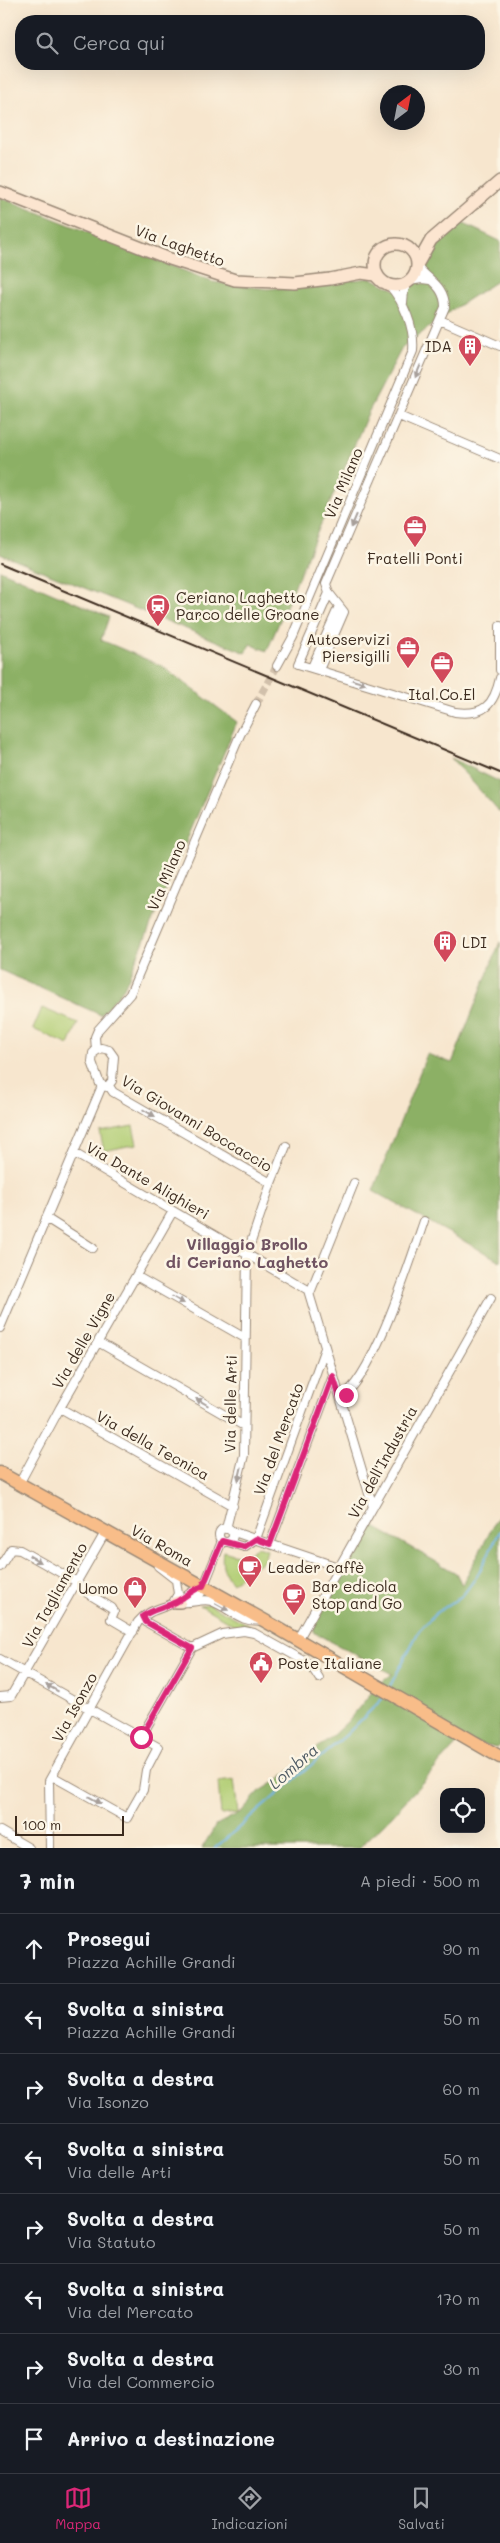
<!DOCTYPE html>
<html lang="it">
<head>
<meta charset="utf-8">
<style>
	:root { --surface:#171b24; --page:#242831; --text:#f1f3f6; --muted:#9ea1a6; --line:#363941; --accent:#db2777 }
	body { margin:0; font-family:Mali,sans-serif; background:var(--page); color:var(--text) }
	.controls { position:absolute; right:15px; bottom:15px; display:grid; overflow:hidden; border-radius:10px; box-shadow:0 5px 20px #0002 }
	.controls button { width:45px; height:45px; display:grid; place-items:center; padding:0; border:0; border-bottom:1px solid var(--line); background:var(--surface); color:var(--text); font:25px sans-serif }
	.compass { position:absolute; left:380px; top:85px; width:45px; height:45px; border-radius:50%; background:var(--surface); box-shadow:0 5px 20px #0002; rotate:32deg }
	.scale { position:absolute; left:15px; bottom:12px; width:109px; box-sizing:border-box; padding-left:5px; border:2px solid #3b2a1e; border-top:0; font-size:14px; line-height:18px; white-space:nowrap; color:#3b2a1e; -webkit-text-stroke:4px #fcf5e5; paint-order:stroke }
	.stop { position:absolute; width:15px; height:15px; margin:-11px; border:4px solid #db2777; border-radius:50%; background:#fff }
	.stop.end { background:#db2777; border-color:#fff; box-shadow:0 1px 5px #0008 }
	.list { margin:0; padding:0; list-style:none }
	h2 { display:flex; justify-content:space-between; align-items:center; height:65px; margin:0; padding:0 20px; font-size:21px }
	h2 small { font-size:16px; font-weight:400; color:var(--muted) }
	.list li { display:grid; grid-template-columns:32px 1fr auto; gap:15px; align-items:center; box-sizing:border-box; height:70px; padding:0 20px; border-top:1px solid var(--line) }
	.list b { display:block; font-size:19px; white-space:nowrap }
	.list p { margin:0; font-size:16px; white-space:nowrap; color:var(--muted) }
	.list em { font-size:16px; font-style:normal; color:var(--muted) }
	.icon { flex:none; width:28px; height:28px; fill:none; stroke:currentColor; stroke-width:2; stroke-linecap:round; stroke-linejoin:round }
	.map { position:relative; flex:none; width:500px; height:1848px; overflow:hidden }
	.search { position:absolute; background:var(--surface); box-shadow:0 5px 20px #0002; left:15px; right:15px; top:15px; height:55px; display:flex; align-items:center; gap:12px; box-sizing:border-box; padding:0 18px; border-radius:20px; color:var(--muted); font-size:19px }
	.sheet { height:625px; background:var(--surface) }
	nav { display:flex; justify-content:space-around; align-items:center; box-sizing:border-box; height:70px; border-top:1px solid var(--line); background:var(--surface); font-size:14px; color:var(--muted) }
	nav a { display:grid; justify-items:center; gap:2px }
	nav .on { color:var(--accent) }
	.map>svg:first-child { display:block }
	.green { fill:#b1cd73; stroke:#767c48 }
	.forest { fill:#8cb065; stroke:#646d42 }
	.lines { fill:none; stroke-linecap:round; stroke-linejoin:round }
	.stream { stroke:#70b3e6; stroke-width:2 }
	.street-tunnel { stroke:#d1c0ab; stroke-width:8; stroke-dasharray:8 4; stroke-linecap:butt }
	.street-casing { stroke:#998876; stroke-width:10 }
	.secondary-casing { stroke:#998876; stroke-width:14 }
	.primary-casing { stroke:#998876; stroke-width:15 }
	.street { stroke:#fff; stroke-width:8 }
	.secondary { stroke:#fce5d0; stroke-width:11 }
	.primary { stroke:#f8bd89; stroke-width:12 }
	.rail { stroke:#3b2a1e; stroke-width:2 }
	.oneway { fill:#a79f9a }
	.route { stroke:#db2777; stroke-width:6 }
	.labels { text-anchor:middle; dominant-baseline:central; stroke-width:5; stroke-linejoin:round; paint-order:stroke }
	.street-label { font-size:15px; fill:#3b2a1e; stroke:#fcf5e5 }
	.poi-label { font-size:15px; fill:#3b2a1e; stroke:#fcf5e5; text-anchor:start }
	.neighbourhood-label { font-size:16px; font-weight:bold; fill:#705361; stroke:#fcf5e5 }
	.water-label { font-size:16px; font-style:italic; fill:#4e5a64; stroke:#fcf5e5 }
</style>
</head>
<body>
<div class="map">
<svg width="500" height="1848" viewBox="0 0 500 1848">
	<rect width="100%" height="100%" fill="#fcf5e5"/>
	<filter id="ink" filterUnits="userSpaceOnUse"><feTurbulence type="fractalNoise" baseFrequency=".02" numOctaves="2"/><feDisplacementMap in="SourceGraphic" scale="10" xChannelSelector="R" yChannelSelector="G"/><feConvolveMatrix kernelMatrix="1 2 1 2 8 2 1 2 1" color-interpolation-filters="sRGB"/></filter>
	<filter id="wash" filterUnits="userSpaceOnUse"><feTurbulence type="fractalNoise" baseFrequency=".0096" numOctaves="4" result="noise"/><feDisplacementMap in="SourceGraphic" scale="20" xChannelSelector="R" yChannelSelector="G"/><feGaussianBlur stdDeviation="1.12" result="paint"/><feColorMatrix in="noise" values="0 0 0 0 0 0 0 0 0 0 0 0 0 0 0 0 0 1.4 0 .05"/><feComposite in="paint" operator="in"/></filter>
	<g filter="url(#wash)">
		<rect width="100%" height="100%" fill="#f7e6ce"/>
		<path class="green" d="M 42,1008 L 78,1023 L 69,1045 L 33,1029 Z
			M 133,1126 L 137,1144 L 104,1151 L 100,1132 Z
			M 257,1547 L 267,1550 L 264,1560 L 232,1583 C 223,1573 221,1563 223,1551 L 244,1557 Z
			M 209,1604 L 251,1626 L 234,1628 L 234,1625 L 200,1605 Z
			M 234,1780 L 238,1813 L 221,1815 L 218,1782 Z"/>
		<path class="forest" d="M 0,197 L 212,282 L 268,289 L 371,278 L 396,290 L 412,283 L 436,242 L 462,223 L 500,241 L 500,282 L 497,281 L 452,310 L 402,348 L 368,413 L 267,651 L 250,644 L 246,653 L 0,554 Z
			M 0,570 L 109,617 L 101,640 L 162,666 L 237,722 L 124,988 L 101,1015 L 0,970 Z
			M 451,758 L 500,782 L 500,813 Z
			M 500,942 L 500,1261 L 373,1191 L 427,1054 L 452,1063 Z
			M 500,1513 L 500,1746 L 496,1748 L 461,1740 L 390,1818 L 359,1848 L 202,1848 L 216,1825 L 241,1812 L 259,1792 L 278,1780 L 332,1736 L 348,1721 L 377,1686 L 392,1674 L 313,1632 L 320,1615 L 371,1525 L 456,1573 L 462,1585 Z"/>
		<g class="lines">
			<path class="stream" d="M 390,1686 L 419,1631 L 435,1614 L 463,1595 L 477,1576 L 500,1531
				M 215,1848 L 346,1735 L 383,1698"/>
		</g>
	</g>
	<g filter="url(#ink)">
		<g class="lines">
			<path class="street-tunnel" d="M 256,704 L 277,666"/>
			<g class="street-casing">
				<path id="street" d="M 409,281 L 422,279 L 430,280
					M 403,303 L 404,291 L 407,283
					M 440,320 L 500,346
					M 399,416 L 500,459
					M 329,593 L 298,664 L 455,712 C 484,716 494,705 500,678
					M 500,626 L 500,670
					M 277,666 L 293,637 L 413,351 C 415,328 404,302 389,285
					M 312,667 L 339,606
					M 319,670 L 344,612 L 329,593 L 326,584 L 445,307 C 445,286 429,281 417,266
					M 101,1048 L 109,1050 L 114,1057 L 112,1081 L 107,1087 L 100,1084 L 92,1062 L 93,1053 Z
					M 96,1050 L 95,1037 L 98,1030 L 130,994 L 240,735 L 256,704
					M 109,1086 L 113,1092 L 271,1183
					M 74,1153 L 308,1290 L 373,1507
					M 46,1218 L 93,1248
					M 136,1276 L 245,1338
					M 310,1293 L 354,1183
					M 0,1328 L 102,1086
					M 98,1342 L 244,1426
					M 340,1397 C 371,1385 412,1256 424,1221
					M 60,1408 L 233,1506
					M 19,1484 L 60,1408 L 173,1211
					M219 1535a7 7 0 1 1 14 0a7 7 0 1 1-14 0Z
					M 226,1529 L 244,1455 L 247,1254 L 271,1183 L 286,1146
					M 231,1531 L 338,1567
					M 256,1539 L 325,1348
					M 228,1542 L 244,1547 L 256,1539
					M 270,1544 L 333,1376
					M 158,1566 L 176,1580 L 178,1594 L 174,1601
					M 0,1567 L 11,1549 L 20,1550 L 77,1582 L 87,1593 L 112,1608 L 114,1612 L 111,1619 L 133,1632
					M 189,1600 L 201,1593 L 222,1541
					M 180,1602 C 191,1604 202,1598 211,1601 C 231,1608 240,1624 262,1620
					M 143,1617 L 146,1622 L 192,1648
					M 298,1640 L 491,1298
					M 0,1659 L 158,1747 L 146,1770 L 143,1790 L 127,1818 L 52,1776
					M 0,1697 L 11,1696 L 106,1531
					M 141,1737 L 192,1648 L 222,1634 L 244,1631 L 254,1633 L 310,1664 L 319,1678
					M 0,1831 L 29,1848
					M 50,1848 L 49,1781 L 138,1622 C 149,1609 162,1609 176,1602 C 186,1597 193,1590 203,1586"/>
			</g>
			<g class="secondary-casing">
				<path id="secondary" d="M 0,192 L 170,259 L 235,280 L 295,283 L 330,279 L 361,273 L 375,275 L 382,282
					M375 265a21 21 0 1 1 42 0a21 21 0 1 1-42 0Z
					M 417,265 L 431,240 L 500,181
					M 176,1602 L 180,1602"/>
			</g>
			<g class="primary-casing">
				<path id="primary" d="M 0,1473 L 274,1626 L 500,1757"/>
			</g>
			<use href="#street" class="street"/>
			<use href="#secondary" class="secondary"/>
			<use href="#primary" class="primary"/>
			<path class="rail" d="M 0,564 L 500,773"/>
		</g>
		<defs><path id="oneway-solid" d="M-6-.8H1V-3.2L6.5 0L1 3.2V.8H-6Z" transform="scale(1.25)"/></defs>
		<g class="oneway">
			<use href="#oneway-solid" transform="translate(418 371) rotate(113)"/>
			<use href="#oneway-solid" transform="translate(354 521) rotate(113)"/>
			<use href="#oneway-solid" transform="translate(359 682) rotate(17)"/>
			<use href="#oneway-solid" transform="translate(149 1113) rotate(30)"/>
			<use href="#oneway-solid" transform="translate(178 1300) rotate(30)"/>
			<use href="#oneway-solid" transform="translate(202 1402) rotate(-150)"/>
			<use href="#oneway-solid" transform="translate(240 1474) rotate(103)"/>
			<use href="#oneway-solid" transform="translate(35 1559) rotate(30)"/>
			<use href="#oneway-solid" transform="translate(222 1607) rotate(28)"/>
			<use href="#oneway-solid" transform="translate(52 1688) rotate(-151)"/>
			<use href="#oneway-solid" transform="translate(95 1800) rotate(29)"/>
		</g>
	</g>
	<g class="lines" filter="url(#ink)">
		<path class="route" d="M 141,1737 L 192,1648 L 146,1622 L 143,1616 C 153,1609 164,1608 176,1602 C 185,1597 192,1590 203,1586 L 222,1541 L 244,1547 L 256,1539 L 270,1544 L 333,1376 L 340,1398 L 346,1395"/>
	</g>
	<defs>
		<g id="building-pin" transform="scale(1.25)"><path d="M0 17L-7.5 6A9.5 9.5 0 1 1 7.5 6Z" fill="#d1495b" stroke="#fcf5e5"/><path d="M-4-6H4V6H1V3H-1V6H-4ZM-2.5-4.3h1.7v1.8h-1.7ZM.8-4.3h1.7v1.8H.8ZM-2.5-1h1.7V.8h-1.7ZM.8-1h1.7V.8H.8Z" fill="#fff"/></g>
		<g id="office-pin" transform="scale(1.25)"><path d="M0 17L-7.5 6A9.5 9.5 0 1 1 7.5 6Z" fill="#d1495b" stroke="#fcf5e5"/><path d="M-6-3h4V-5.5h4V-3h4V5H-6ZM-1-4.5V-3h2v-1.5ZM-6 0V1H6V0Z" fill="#fff"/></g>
		<g id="station-pin" transform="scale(1.25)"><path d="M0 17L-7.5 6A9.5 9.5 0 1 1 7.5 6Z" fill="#d1495b" stroke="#fcf5e5"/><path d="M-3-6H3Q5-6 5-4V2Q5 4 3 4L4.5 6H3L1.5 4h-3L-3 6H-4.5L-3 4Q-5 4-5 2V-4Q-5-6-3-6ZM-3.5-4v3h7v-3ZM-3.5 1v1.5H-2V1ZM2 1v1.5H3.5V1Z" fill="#fff"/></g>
		<g id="cafe-pin" transform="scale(1.25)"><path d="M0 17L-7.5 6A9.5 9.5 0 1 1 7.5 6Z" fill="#d1495b" stroke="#fcf5e5"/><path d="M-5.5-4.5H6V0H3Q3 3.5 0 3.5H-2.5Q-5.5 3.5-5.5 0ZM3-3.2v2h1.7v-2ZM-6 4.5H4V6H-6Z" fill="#fff"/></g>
		<g id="shop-pin" transform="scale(1.25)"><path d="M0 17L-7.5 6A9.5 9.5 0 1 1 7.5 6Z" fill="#d1495b" stroke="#fcf5e5"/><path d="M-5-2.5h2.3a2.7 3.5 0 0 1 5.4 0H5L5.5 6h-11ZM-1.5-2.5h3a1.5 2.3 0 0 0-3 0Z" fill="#fff"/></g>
		<g id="civic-pin" transform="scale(1.25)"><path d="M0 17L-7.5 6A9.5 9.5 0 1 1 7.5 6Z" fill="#d1495b" stroke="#fcf5e5"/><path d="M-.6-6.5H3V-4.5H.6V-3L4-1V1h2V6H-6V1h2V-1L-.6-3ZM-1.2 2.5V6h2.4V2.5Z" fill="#fff"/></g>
	</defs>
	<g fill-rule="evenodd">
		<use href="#building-pin" x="470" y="346"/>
		<use href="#office-pin" x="415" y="527"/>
		<use href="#station-pin" x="158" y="606"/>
		<use href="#office-pin" x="408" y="648"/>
		<use href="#office-pin" x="442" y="663"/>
		<use href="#building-pin" x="445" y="942"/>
		<use href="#cafe-pin" x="250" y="1567"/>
		<use href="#shop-pin" x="135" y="1588"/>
		<use href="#cafe-pin" x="294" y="1595"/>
		<use href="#civic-pin" x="261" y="1663"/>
	</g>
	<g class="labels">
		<g class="street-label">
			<text transform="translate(180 245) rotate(20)">Via Laghetto</text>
			<text transform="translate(343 483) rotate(-67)">Via Milano</text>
			<text transform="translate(166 875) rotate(-67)">Via Milano</text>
			<text transform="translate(197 1123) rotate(31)">Via Giovanni Boccaccio</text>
			<text transform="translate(148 1180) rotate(30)">Via Dante Alighieri</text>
			<text transform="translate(83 1340) rotate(-60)">Via delle Vigne</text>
			<text transform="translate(230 1404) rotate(-89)">Via delle Arti</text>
			<text transform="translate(278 1439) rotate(-70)">Via del Mercato</text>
			<text transform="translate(153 1445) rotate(29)">Via della Tecnica</text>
			<text transform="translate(382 1462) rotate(-61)">Via dell'Industria</text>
			<text transform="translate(162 1545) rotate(30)">Via Roma</text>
			<text transform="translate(54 1595) rotate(-61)">Via Tagliamento</text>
			<text transform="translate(74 1707) rotate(-61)">Via Isonzo</text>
		</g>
		<g class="poi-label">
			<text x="452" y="346" text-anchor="end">IDA</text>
			<text x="415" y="558" text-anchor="middle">Fratelli Ponti</text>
			<text x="176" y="597">Ceriano Laghetto<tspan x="176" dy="17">Parco delle Groane</tspan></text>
			<text x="390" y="639" text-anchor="end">Autoservizi<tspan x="390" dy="17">Piersigilli</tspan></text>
			<text x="442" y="694" text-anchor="middle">Ital.Co.El</text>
			<text x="462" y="942">LDI</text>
			<text x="268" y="1567">Leader caffè</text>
			<text x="312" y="1586">Bar edicola<tspan x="312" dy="17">Stop and Go</tspan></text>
			<text x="118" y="1588" text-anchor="end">Uomo</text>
			<text x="278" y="1663">Poste Italiane</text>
		</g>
		<g class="neighbourhood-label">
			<text x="247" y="1243">Villaggio Brollo<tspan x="247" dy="18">di Ceriano Laghetto</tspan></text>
		</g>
		<g class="water-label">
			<text transform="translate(293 1766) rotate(-41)">Lombra</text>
		</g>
	</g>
</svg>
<div class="controls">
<button><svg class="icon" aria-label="locate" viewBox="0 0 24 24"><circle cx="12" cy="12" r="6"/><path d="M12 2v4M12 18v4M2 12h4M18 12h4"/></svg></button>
</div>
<svg class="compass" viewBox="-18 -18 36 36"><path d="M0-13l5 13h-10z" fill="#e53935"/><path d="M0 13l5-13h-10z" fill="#9ea1a6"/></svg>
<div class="scale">100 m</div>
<div class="stop" style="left:141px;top:1737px"></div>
<div class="stop end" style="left:346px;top:1395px"></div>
<div class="search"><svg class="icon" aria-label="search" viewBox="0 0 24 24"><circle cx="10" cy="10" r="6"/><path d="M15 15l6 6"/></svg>Cerca qui</div>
</div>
<section class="sheet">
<h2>7 min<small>A piedi · 500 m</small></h2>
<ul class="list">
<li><svg class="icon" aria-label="ahead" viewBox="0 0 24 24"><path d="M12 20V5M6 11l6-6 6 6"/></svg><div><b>Prosegui</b><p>Piazza Achille Grandi</p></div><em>90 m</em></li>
<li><svg class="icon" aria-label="left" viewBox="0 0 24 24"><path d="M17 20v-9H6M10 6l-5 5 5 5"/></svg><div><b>Svolta a sinistra</b><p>Piazza Achille Grandi</p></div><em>50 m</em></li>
<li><svg class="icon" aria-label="right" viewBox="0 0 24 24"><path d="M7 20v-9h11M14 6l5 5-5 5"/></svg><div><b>Svolta a destra</b><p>Via Isonzo</p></div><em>60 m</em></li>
<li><svg class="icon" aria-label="left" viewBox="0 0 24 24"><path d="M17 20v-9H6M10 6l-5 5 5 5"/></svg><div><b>Svolta a sinistra</b><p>Via delle Arti</p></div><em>50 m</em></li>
<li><svg class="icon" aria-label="right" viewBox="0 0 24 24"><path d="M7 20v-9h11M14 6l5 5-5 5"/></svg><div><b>Svolta a destra</b><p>Via Statuto</p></div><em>50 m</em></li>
<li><svg class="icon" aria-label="left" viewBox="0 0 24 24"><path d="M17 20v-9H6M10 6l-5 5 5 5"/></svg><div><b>Svolta a sinistra</b><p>Via del Mercato</p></div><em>170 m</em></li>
<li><svg class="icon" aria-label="right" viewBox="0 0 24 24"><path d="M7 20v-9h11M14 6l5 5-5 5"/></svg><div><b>Svolta a destra</b><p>Via del Commercio</p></div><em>30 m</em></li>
<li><svg class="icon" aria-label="arrive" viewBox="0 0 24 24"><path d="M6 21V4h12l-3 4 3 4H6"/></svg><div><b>Arrivo a destinazione</b></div></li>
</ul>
</section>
<nav>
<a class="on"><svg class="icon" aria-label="map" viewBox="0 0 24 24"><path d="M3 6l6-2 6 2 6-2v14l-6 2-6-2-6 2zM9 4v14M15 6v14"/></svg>Mappa</a>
<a><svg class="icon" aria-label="directions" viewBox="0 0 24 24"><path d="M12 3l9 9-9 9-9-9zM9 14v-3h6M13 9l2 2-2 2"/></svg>Indicazioni</a>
<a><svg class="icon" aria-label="saved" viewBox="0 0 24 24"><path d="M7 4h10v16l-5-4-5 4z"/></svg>Salvati</a>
</nav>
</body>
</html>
